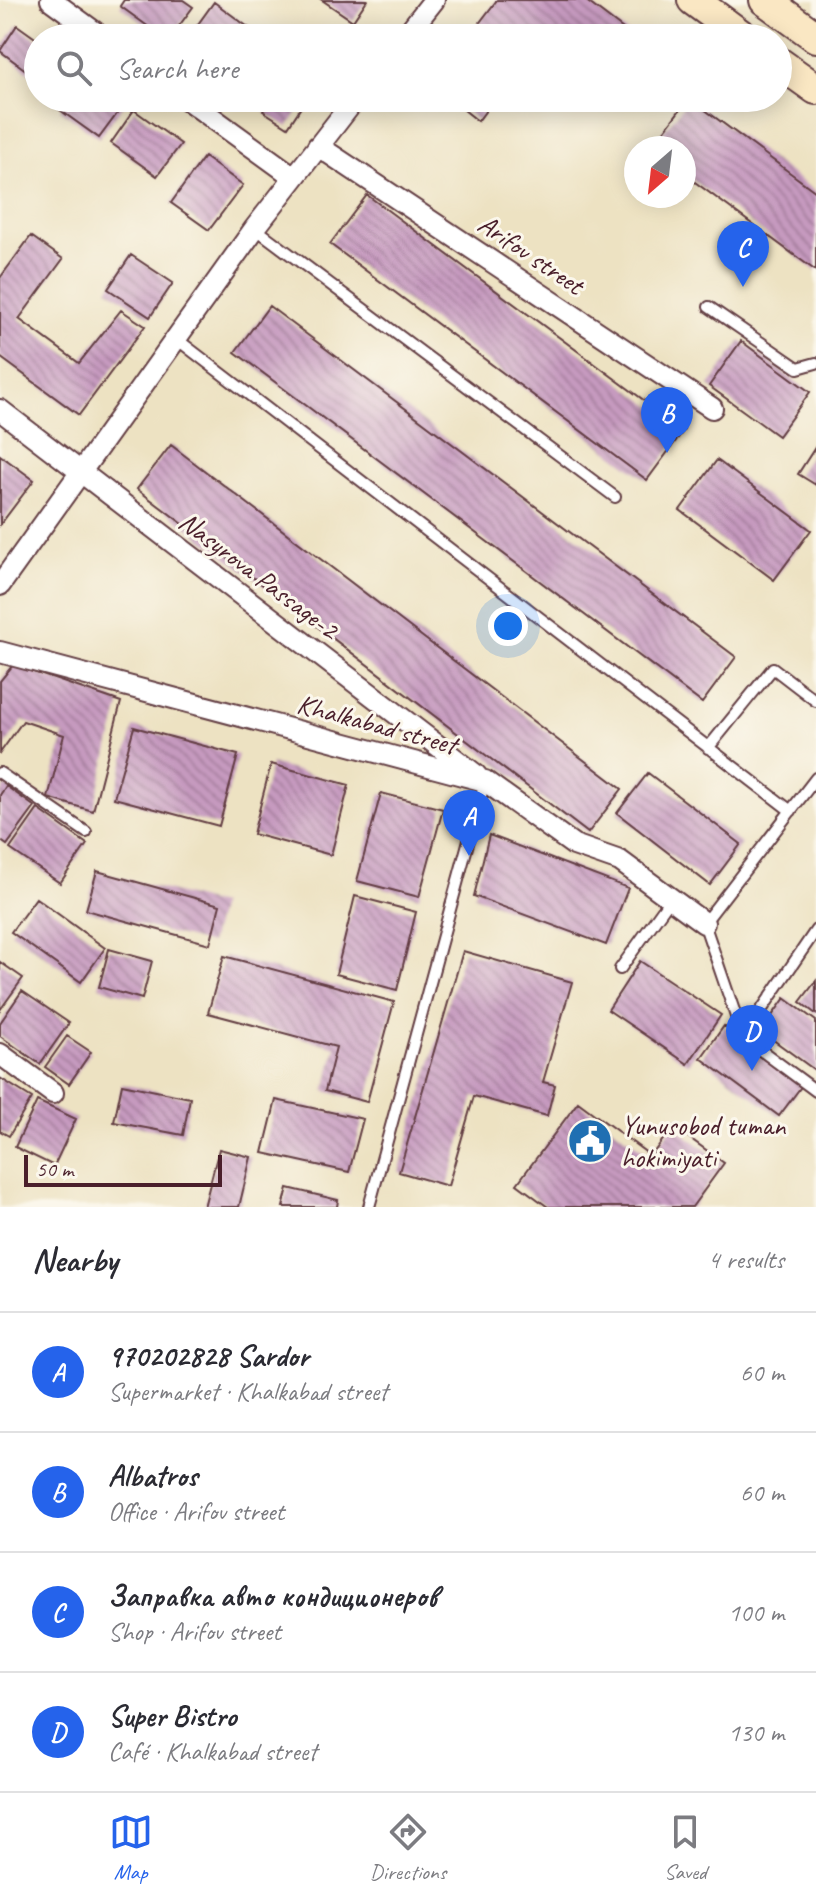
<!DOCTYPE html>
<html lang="en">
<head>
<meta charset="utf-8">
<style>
	:root { --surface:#fff; --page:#f2f2f3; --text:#2b2b33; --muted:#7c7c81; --line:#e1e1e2; --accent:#2563eb }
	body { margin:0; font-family:Caveat,sans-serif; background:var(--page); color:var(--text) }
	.compass { position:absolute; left:624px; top:136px; width:72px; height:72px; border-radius:50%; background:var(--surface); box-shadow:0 4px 20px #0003; rotate:208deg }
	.scale { position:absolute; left:24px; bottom:20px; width:198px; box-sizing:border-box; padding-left:8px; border:4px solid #4a1f2b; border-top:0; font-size:22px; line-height:28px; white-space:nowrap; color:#4a1f2b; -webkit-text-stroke:6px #fbf7ec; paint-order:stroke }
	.you { position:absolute; left:508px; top:626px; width:28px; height:28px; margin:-20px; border:6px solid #fff; border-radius:50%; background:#1a73e8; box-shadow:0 0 0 12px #1a73e833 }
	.badge { display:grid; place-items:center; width:52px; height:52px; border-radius:50%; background:var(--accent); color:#fff; font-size:26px; font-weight:700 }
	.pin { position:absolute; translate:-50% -66px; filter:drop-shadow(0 2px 4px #0008) }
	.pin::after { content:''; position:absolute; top:42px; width:28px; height:24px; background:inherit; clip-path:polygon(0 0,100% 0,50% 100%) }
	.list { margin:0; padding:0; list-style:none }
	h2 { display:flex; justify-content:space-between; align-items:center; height:104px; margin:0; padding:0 32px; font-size:34px }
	h2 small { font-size:26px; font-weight:400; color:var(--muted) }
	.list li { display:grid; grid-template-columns:52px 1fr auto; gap:24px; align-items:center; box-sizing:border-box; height:120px; padding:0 32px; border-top:2px solid var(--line) }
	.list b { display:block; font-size:30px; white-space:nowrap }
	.list p { margin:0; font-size:26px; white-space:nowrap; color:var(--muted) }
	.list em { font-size:26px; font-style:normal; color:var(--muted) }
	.icon { flex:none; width:44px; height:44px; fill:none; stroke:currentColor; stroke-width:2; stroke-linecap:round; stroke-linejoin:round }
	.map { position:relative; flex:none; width:816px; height:1207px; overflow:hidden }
	.search { position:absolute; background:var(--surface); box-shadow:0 4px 20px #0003; left:24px; right:24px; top:24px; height:88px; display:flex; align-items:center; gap:20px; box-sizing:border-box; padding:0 28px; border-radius:44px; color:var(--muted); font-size:30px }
	.sheet { height:584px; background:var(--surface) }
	nav { display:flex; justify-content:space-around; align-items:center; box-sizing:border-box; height:112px; border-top:2px solid var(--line); background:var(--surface); font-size:22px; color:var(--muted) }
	nav a { display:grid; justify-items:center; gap:4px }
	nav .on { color:var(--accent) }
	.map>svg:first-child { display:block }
	.building { fill:url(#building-back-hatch) }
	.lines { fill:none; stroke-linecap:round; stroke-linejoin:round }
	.lane-casing { stroke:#623c42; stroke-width:14 }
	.street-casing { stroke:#623c42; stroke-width:24 }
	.secondary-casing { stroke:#623c42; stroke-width:34 }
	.lane { stroke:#fff; stroke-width:10 }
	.street { stroke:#fff; stroke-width:20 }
	.secondary { stroke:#fae7c3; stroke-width:30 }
	.labels { text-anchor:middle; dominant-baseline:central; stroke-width:6; stroke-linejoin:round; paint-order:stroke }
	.street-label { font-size:28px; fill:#4a1f2b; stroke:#fbf7ec }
	.poi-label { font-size:28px; fill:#4a1f2b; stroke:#fbf7ec; text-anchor:start }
</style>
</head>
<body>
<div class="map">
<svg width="816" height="1207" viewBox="0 0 816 1207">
	<defs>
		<pattern id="building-back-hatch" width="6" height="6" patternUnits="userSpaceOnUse" patternTransform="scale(2)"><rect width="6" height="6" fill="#c69abf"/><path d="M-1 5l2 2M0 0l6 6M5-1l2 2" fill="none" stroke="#a37d9b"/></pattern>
	</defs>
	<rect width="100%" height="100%" fill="#fbf7ec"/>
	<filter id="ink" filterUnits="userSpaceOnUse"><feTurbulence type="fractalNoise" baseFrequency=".0125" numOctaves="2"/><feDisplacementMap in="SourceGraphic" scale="16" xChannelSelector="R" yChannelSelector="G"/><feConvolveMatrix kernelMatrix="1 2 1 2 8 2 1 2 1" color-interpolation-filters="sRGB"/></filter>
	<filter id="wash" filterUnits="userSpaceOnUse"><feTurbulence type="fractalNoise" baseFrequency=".006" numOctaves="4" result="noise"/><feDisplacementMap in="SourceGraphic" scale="32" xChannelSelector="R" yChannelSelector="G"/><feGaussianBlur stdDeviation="1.8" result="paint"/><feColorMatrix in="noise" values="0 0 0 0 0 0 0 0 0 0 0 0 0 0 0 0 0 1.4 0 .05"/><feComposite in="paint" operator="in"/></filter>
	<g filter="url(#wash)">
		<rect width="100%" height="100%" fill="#ede2c2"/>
		<g id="blocks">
			<path class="building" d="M 124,0 L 183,0 L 193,7 L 170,38 L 164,38 L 120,6 Z
				M 322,0 L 367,0 L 353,21 Z
				M 497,0 L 585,0 L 635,38 L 468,38 Z
				M 214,2 L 263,38 L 188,38 Z
				M 17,25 L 38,40 L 38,79 L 0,51 Z
				M 68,98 L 117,98 L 125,103 L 99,138 L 60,110 Z
				M 271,98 L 307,98 L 288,127 L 263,111 Z
				M 449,98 L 495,98 L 478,121 Z
				M 689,98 L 816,192 L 816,271 L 684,174 L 684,148 L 651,148 Z
				M 134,110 L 181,144 L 157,176 L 111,143 Z
				M 204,157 L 243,185 L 209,230 L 171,203 Z
				M 367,195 L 684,430 L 647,480 L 330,244 Z
				M 31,236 L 63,259 L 19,319 L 79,363 L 121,310 L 145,326 L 79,415 L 0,357 L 0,278 Z
				M 131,255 L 173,283 L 150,317 L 108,289 Z
				M 269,306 L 736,657 L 702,703 L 235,352 Z
				M 741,341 L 810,392 L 778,436 L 709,386 Z
				M 171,445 L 622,789 L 588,833 L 137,489 Z
				M 816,446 L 816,485 L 798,474 Z
				M 0,455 L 34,480 L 0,525 Z
				M 717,460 L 811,530 L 774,580 L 680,510 Z
				M 13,665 L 121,702 L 93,811 L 48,798 L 64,735 L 23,721 L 0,753 L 0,681 Z
				M 134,727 L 238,755 L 219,826 L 114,798 Z
				M 271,764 L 349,785 L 331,855 L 253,834 Z
				M 648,773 L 741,844 L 710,885 L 617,813 Z
				M 6,786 L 35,807 L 7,845 L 0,840 L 0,795 Z
				M 381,793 L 443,809 L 419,897 L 357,881 Z
				M 38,809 L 87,844 L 60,883 L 10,849 Z
				M 489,835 L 628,888 L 606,945 L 474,896 Z
				M 97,871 L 220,905 L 210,944 L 86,910 Z
				M 355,896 L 416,912 L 397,990 L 336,974 Z
				M 36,898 L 105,948 L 81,982 L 11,932 Z
				M 109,949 L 152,961 L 142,999 L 99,987 Z
				M 463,951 L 572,982 L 543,1082 L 555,1085 L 547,1116 L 474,1096 L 448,1186 L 399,1172 Z
				M 224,956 L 394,1002 L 367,1102 L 325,1091 L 336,1047 L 208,1013 Z
				M 640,961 L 721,1015 L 688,1064 L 608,1010 Z
				M 0,962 L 23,978 L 0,1010 Z
				M 816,981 L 816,1014 L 800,1002 Z
				M 22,991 L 69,1023 L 40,1064 L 0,1036 L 0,1023 Z
				M 785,998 L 816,1021 L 816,1071 L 761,1031 Z
				M 724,1026 L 803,1084 L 779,1116 L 701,1058 Z
				M 67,1036 L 91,1052 L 69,1084 L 45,1067 Z
				M 0,1078 L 32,1098 L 9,1136 L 0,1131 Z
				M 122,1084 L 190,1098 L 183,1135 L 114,1122 Z
				M 276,1100 L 363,1119 L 349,1172 L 263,1153 Z
				M 37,1101 L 76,1119 L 54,1166 L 15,1147 Z
				M 578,1102 L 651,1156 L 673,1126 L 724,1163 L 692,1207 L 548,1207 L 517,1184 Z
				M 219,1149 L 251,1157 L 239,1207 L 204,1207 Z
				M 288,1188 L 338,1200 L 337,1207 L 283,1207 Z"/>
		</g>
	</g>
	<g filter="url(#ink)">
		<use href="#blocks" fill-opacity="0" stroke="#623c42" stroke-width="2"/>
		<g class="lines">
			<g class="lane-casing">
				<path id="lane" d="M 255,228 L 615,497
					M 709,307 L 798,368 L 816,363
					M 178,340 L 791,811
					M 708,748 L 773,668 L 816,701
					M 0,773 L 86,832
					M 816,778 L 704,923 L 743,1037 L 816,1091
					M 620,969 L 671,898
					M 743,1037 L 816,930
					M 369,1207 L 485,781"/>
			</g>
			<g class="street-casing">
				<path id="street" d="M 51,0 L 103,38
					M 404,38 L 434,0
					M 185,98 L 294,177
					M 318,146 L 712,408
					M 0,410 L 476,775
					M 0,585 L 255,228 L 356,98
					M 0,652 L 485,781 L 574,845 L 620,861 L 704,923
					M 0,1054 L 53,1093"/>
			</g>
			<g class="secondary-casing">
				<path id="secondary" d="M 693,0 L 745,38
					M 765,0 L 816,37
					M 778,62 L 816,89"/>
			</g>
			<use href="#lane" class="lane"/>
			<use href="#street" class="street"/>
			<use href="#secondary" class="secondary"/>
		</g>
	</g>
	<defs>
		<g id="civic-disc" transform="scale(2.3)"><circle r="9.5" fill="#1f6fb2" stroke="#fbf7ec"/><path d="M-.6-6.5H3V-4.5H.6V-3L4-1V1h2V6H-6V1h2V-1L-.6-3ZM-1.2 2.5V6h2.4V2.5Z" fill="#fff"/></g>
	</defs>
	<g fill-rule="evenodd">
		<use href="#civic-disc" x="590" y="1141"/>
	</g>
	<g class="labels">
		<g class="street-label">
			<text transform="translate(531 254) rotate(34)">Arifov street</text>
			<text transform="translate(259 575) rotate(37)">Nasyrova Passage-2</text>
			<text transform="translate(377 724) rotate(15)">Khalkabad street</text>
		</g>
		<g class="poi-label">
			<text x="621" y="1125">Yunusobod tuman<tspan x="621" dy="32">hokimiyati</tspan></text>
		</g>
	</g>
</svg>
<svg class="compass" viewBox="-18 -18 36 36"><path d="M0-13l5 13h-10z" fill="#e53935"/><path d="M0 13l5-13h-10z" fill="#7c7c81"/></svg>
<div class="scale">50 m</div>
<div class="you"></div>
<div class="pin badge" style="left:469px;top:856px">A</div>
<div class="pin badge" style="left:667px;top:453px">B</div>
<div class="pin badge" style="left:743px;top:287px">C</div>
<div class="pin badge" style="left:752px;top:1071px">D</div>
<div class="search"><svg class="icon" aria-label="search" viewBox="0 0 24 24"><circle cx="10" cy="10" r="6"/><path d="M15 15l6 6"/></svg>Search here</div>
</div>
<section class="sheet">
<h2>Nearby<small>4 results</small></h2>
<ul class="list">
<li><span class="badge">A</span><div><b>970202828 Sardor</b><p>Supermarket · Khalkabad street</p></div><em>60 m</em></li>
<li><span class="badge">B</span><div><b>Albatros</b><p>Office · Arifov street</p></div><em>60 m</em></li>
<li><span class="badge">C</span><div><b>Заправка авто кондиционеров</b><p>Shop · Arifov street</p></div><em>100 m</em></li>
<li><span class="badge">D</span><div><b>Super Bistro</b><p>Café · Khalkabad street</p></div><em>130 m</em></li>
</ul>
</section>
<nav>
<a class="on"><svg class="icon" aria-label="map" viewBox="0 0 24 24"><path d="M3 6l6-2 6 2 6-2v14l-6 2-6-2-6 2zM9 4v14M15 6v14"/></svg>Map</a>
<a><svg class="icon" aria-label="directions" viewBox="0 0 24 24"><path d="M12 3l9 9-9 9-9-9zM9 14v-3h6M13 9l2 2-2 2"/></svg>Directions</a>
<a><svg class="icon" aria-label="saved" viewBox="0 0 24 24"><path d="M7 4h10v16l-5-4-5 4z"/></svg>Saved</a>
</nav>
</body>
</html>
